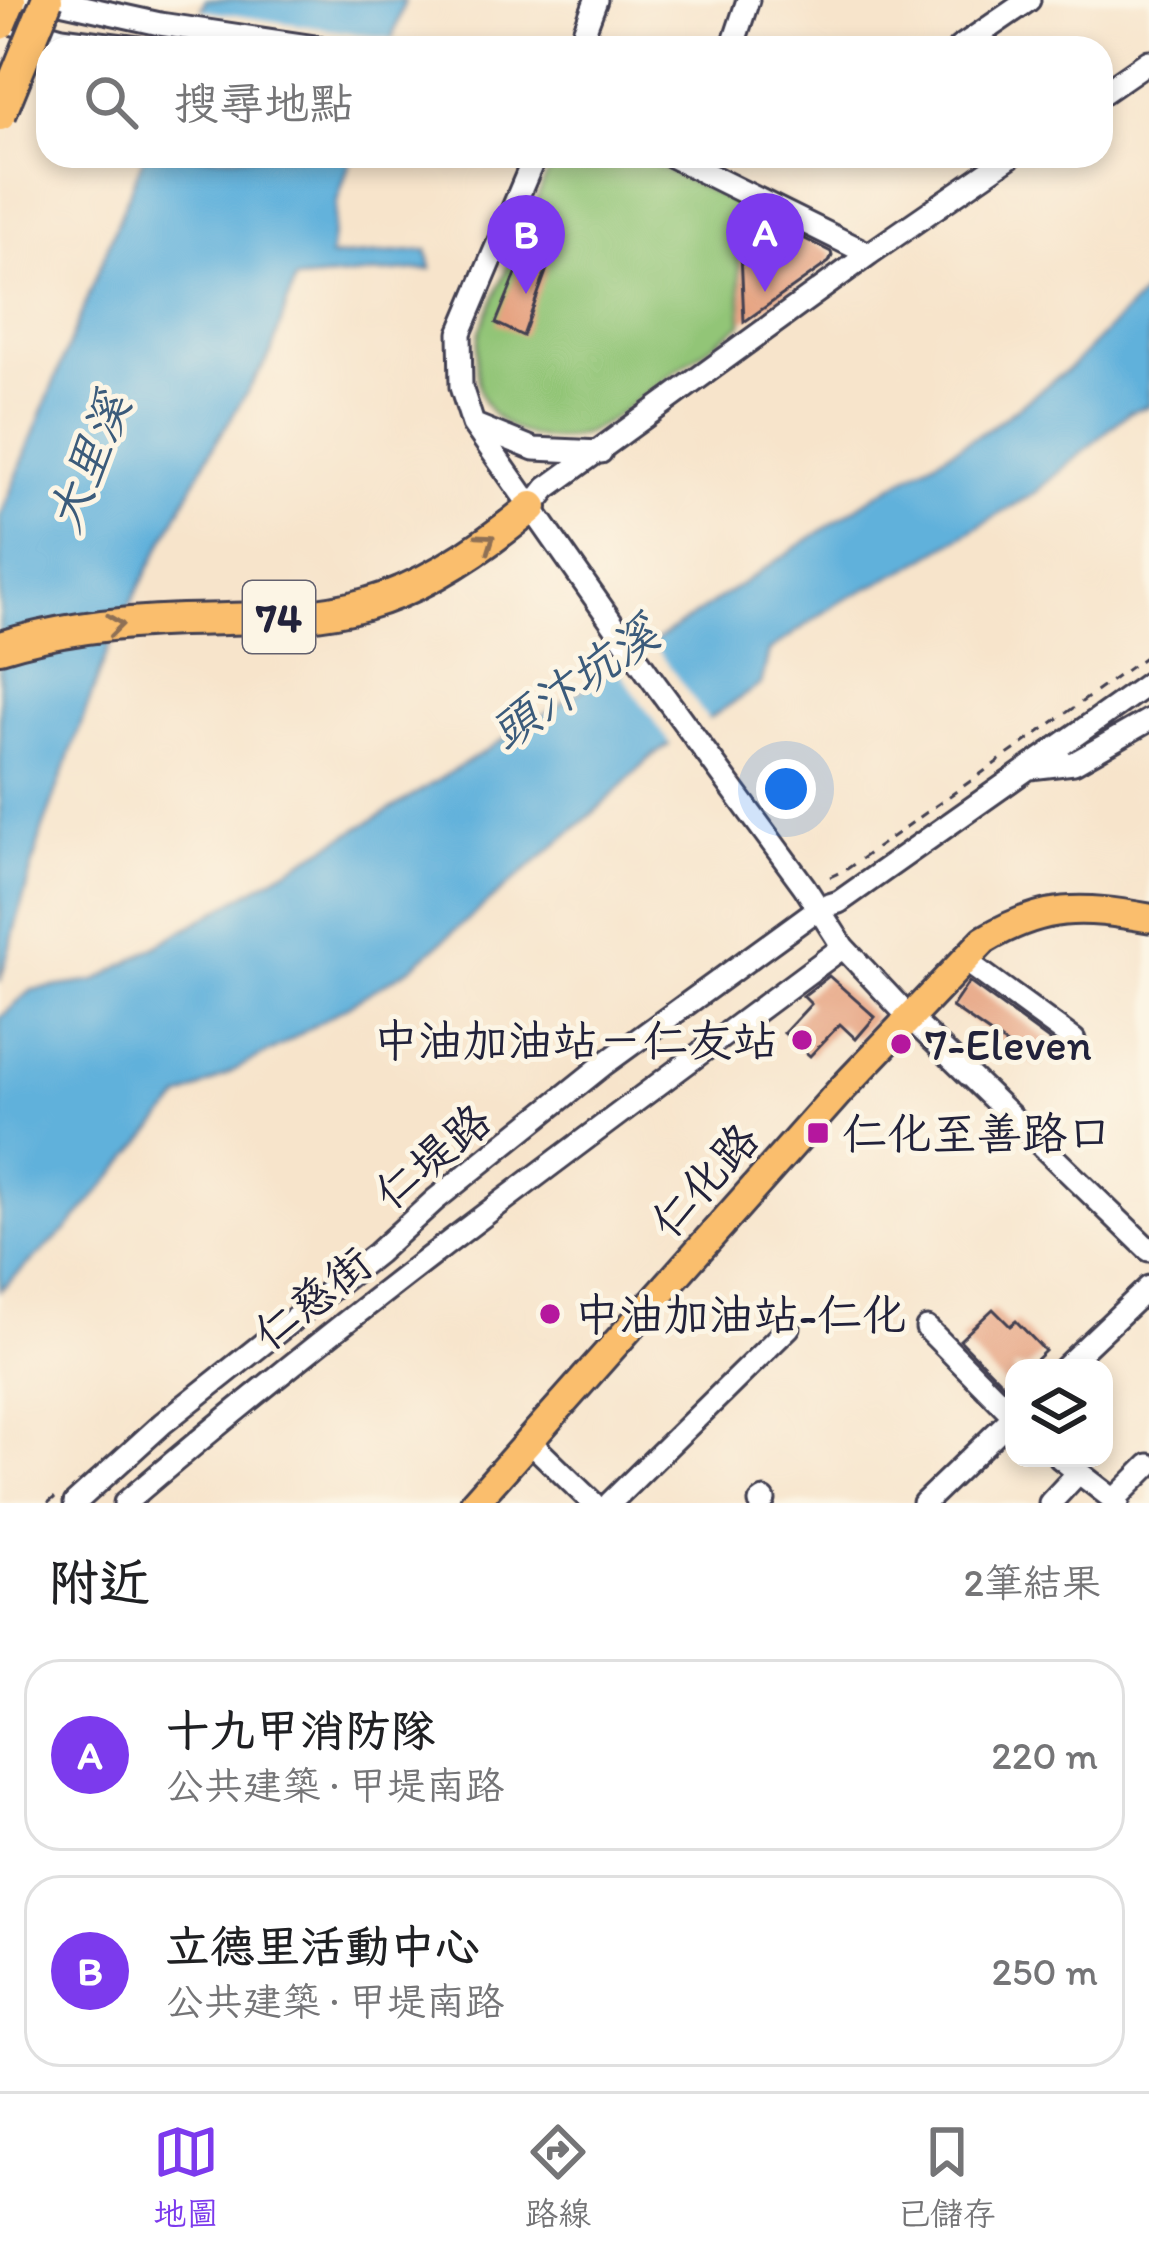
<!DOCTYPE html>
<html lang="zh-TW">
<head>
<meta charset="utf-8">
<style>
	:root { --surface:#fff; --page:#f2f2f2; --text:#202124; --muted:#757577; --line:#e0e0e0; --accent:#7c3aed }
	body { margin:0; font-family:Itim,"LXGW WenKai TC",sans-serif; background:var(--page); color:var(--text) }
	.controls { position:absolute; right:36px; bottom:36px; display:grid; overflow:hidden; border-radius:24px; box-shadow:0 6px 18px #0003 }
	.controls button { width:108px; height:108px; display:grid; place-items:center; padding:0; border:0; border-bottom:3px solid var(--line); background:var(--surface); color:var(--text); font:60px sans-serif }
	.you { position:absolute; left:786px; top:789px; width:42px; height:42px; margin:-30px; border:9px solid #fff; border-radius:50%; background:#1a73e8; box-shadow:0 0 0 18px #1a73e833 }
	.badge { display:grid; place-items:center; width:78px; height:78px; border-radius:50%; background:var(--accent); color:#fff; font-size:39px; font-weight:700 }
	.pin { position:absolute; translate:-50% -99px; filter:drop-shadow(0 3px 6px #0008) }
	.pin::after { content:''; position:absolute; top:63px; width:42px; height:36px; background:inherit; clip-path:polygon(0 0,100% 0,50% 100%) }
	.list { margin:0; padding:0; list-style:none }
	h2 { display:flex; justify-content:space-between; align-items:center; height:156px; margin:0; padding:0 48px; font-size:51px }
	h2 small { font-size:39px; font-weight:400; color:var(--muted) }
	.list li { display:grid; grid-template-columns:78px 1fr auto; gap:36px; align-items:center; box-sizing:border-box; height:192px; margin:0 24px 24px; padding:0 24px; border:3px solid var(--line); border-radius:36px }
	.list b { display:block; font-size:45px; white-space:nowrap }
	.list p { margin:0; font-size:39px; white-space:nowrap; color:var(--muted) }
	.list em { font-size:39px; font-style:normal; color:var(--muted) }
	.icon { flex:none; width:66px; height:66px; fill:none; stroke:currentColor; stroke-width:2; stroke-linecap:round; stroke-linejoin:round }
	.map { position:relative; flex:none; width:1149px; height:1503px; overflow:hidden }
	.search { position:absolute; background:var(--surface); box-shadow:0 6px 18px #0003; left:36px; right:36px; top:36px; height:132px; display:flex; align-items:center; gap:30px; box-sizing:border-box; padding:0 42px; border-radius:36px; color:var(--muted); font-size:45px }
	.sheet { height:588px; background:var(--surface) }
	nav { display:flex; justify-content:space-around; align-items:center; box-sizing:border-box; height:168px; border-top:3px solid var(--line); background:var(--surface); font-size:33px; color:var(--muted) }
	nav a { display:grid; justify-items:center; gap:6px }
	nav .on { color:var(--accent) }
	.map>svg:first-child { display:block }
	.green { fill:#92c577; stroke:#5a7459; stroke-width:3 }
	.water { fill:#61b1db; stroke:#426a8b; stroke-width:3 }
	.pier { fill:#f7e4cb }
	.building { fill:#e6a381 }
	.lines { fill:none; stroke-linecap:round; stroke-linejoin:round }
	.minor-casing { stroke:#423f51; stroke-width:27 }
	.major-casing { stroke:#423f51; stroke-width:33 }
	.highway-casing { stroke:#423f51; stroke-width:36 }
	.path { stroke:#423f51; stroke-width:3; stroke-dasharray:9 9; stroke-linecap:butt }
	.minor { stroke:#fff; stroke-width:21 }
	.major { stroke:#fabe6d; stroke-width:27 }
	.highway { stroke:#fabe6d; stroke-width:30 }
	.highway-bridge-casing { stroke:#423f51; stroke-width:36; stroke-linecap:butt }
	.highway-bridge { stroke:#fabe6d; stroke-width:30 }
	.oneway { stroke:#8e7054 }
	.poi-dot { fill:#b5179e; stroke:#fcf5e5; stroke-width:4.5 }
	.labels { text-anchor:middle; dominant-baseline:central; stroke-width:10; stroke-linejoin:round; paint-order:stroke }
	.shield { fill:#fcf5e5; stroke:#63616e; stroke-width:3 }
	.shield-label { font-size:42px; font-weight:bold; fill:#22223b }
	.poi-label { font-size:45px; fill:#22223b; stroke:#fcf5e5; text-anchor:start }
	.street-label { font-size:45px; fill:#22223b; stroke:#fcf5e5 }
	.water-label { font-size:48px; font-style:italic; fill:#3b5b7b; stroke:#fcf5e5 }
</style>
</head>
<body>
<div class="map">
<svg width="1149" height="1503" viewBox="0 0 1149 1503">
	<rect width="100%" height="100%" fill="#fcf5e5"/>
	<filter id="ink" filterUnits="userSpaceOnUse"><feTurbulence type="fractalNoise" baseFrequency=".00833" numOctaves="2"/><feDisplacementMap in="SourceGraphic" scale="24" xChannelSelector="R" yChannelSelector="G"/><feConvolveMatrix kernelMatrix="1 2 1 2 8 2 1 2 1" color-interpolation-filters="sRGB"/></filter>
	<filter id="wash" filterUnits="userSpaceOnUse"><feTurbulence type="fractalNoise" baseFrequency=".004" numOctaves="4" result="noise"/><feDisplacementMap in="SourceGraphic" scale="48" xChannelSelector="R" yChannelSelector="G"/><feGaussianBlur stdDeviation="2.7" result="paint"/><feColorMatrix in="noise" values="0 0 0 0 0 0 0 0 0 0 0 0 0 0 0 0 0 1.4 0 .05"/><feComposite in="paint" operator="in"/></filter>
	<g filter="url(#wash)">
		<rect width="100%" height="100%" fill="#f7e4cb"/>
		<path class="green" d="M 555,156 L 636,156 L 736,204 L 742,324 C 709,347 677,370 645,394 C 625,408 606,426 583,434 C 557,443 526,439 504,423 C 472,402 475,365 480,331 Z"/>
		<path class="water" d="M 205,0 L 405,0 L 389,48 L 187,48 Z
			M 144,156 L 352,156 L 337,201 L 330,257 L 427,250 L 431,269 L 295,280 L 271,353 L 213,447 L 112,639 L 42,831 L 0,982 L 0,518 Z
			M 1149,288 L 1149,406 L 1129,412 L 1036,492 L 910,567 L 836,604 L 769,651 L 761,684 L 651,757 L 599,808 L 412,967 L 282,1045 L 180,1099 L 67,1229 L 0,1290 L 0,1018 L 32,990 L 96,981 L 378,817 L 550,711 L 871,498 L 990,428 L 1071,367 Z"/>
		<path class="pier" d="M 195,9 L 398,40 L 395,48 L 181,48 Z
			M 649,638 L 711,724 L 674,749 L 613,662 Z"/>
		<g id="blocks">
			<path class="building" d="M 739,206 L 831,252 L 832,256 L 829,262 L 744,322 Z
				M 523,257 L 548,266 L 523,336 L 496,323 Z
				M 829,976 L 875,1017 L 856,1039 L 840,1024 L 810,1056 L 784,1033 L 811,1004 L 803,996 Z
				M 969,982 L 1053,1043 L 1037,1066 L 952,1007 Z
				M 993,1309 L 1010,1326 L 1016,1321 L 1045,1351 L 1027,1368 L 1014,1368 L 1014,1381 L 1007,1388 L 960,1340 Z"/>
		</g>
	</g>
	<g filter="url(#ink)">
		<use href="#blocks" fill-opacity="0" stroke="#423f51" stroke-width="3"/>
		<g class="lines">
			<g class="minor-casing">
				<path id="minor" d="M 51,0 L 160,24 L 322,48
					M 0,20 L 62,38 L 138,48
					M 578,48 L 596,0
					M 732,48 L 748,0
					M 959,48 L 1029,0
					M 1101,94 L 1149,61
					M 535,156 L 460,333 L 461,387 L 473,424 L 651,678 L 804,886 L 843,947 L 908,1016 L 1149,1250
					M 671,156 L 869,254
					M 475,425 L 534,449 L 601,452
					M 532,507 L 547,488 L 869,254 L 1011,156
					M 1030,768 L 1074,763 L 1149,720
					M 963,959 L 1074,1040
					M 927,1328 L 1014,1416
					M 1064,1368 L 1149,1287
					M 529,1441 L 593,1503
					M 1060,1458 L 1118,1503
					M 1114,1500 L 1149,1465
					M 75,1503 L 163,1423 L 377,1253 L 435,1200 L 603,1065 L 819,908 L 839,902 L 1149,683
					M 125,1503 C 355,1306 600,1128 843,947
					M 610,1503 L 789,1327
					M 760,1503 L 764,1500
					M 924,1503 L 1014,1416
					M 1050,1503 L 1077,1474"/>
			</g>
			<g class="major-casing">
				<path id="major" d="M 474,1503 L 840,1091 L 984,940 C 1044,904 1081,906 1149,918"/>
			</g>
			<g class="highway-casing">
				<path id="highway" d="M 0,647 C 58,629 121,622 182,620 C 243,618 307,621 366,604 C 427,587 484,547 532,507"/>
			</g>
			<path class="path" d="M 830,877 L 847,869 L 1149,654
				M 48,1503 L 60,1493"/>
			<use href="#minor" class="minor"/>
			<use href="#major" class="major"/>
			<use href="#highway" class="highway"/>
			<g class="highway-bridge-casing">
				<path id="highway-bridge" d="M 0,24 L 10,0
					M 0,115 L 47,0"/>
			</g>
			<use href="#highway-bridge" class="highway-bridge"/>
		</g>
		<defs><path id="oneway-chevron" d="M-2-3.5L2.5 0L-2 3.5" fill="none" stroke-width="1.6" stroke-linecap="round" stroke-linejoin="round" transform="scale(3)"/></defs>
		<g class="oneway">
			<use href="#oneway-chevron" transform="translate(487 541) rotate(-35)"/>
			<use href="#oneway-chevron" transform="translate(115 625) rotate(-7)"/>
		</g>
	</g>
	<g class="poi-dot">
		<circle cx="802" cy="1040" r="12"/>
		<circle cx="901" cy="1044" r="12"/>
		<rect x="806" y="1121" width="24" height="24" rx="6"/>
		<circle cx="550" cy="1314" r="12"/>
	</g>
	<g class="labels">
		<rect class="shield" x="243" y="581" width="72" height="72" rx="9"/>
		<g class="shield-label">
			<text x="279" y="617">74</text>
		</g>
		<g class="poi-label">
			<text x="778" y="1040" text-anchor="end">中油加油站－仁友站</text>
			<text x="925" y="1044">7-Eleven</text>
			<text x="842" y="1133">仁化至善路口</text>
			<text x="574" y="1314">中油加油站-仁化</text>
		</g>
		<g class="street-label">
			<text transform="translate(432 1156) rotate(-40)">仁堤路</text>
			<text transform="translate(704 1180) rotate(-48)">仁化路</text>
			<text transform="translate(312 1298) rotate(-38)">仁慈街</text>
		</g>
		<g class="water-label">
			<text transform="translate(88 462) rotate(-68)">大里溪</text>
			<text transform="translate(574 682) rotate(-35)">頭汴坑溪</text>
		</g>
	</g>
</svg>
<div class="controls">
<button><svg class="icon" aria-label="layers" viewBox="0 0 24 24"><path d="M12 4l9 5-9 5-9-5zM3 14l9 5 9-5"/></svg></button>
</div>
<div class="you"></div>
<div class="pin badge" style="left:765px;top:292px">A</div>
<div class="pin badge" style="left:526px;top:294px">B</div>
<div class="search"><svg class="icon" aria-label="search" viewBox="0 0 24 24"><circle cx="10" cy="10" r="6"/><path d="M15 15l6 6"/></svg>搜尋地點</div>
</div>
<section class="sheet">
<h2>附近<small>2筆結果</small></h2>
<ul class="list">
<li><span class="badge">A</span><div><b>十九甲消防隊</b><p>公共建築 · 甲堤南路</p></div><em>220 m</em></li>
<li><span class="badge">B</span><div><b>立德里活動中心</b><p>公共建築 · 甲堤南路</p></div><em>250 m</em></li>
</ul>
</section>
<nav>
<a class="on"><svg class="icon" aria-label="map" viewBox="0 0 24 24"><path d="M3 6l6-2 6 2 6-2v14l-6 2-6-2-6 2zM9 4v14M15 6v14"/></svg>地圖</a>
<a><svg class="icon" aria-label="directions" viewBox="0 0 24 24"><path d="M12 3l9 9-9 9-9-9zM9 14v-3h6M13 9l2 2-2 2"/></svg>路線</a>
<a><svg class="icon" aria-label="saved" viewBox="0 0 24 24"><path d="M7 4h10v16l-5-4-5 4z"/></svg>已儲存</a>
</nav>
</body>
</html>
